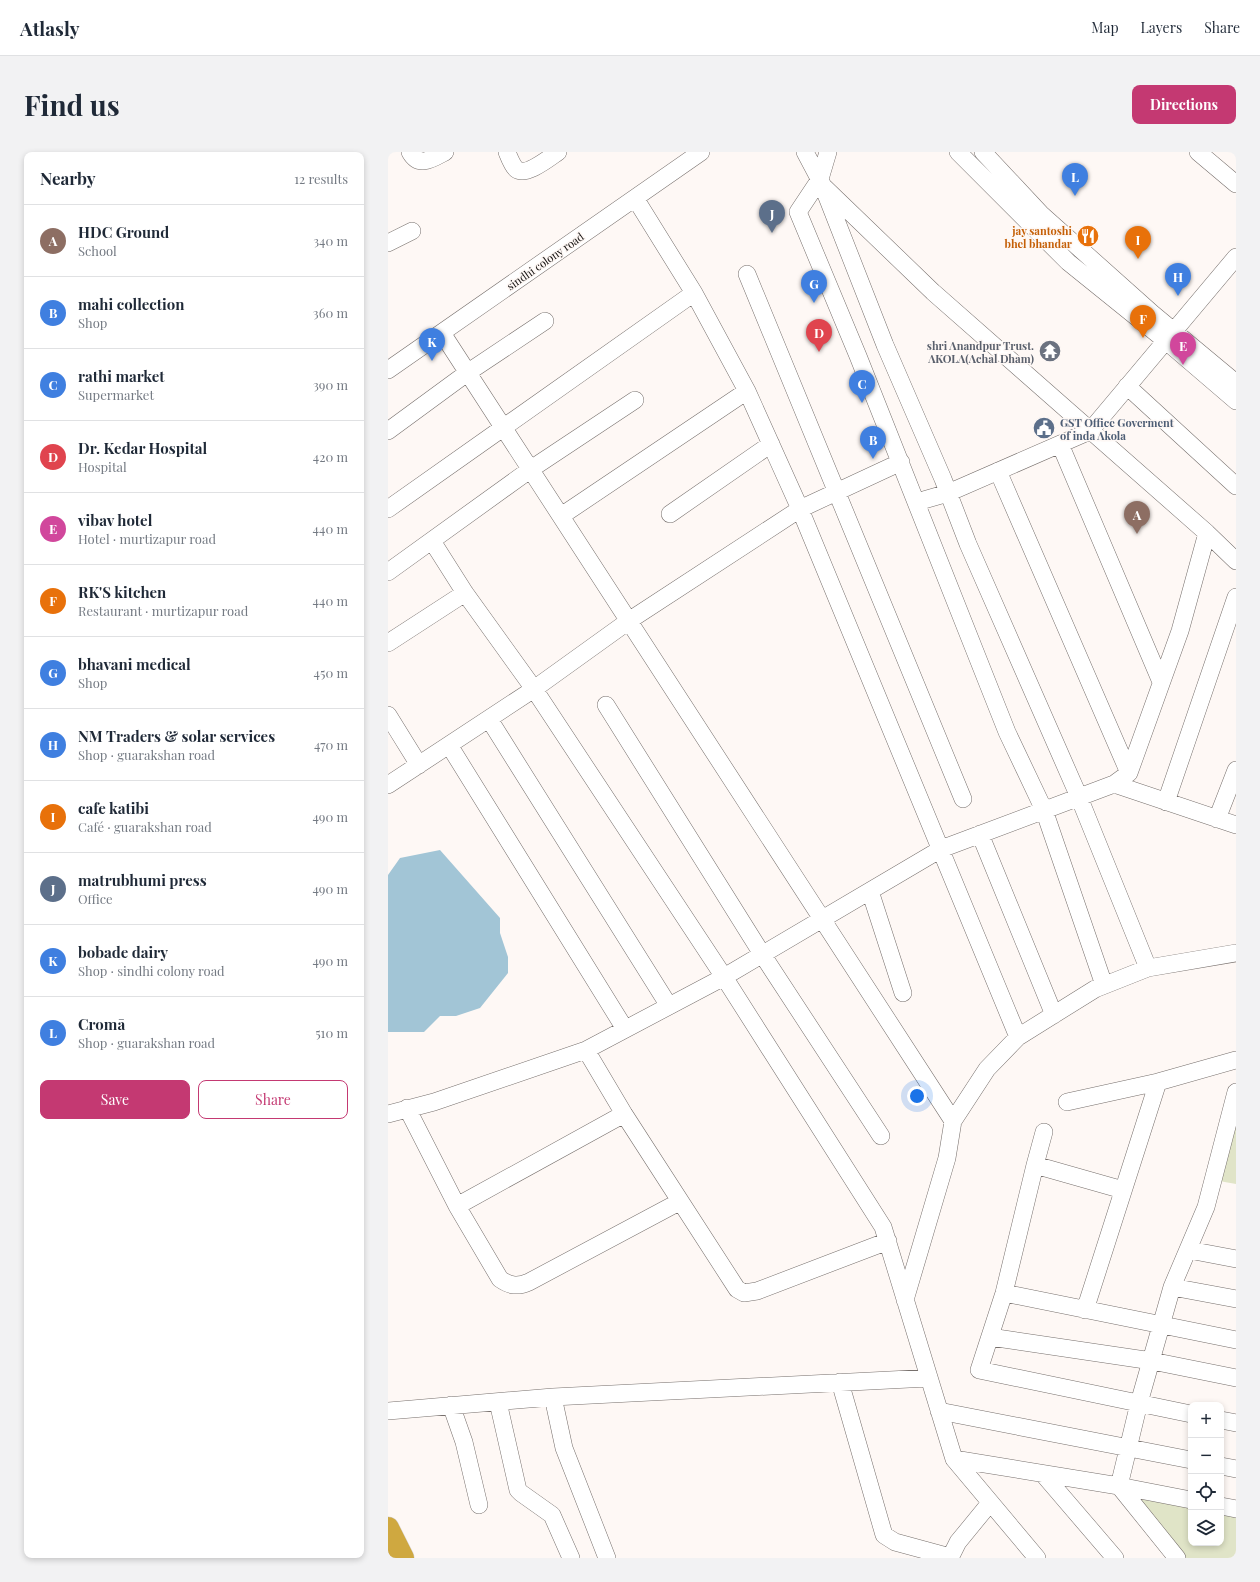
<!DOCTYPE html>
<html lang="en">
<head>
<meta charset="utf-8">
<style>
	:root { --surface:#fff; --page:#f2f2f3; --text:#1f2937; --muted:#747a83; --line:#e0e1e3; --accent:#c43972 }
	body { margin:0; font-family:"Playfair Display",serif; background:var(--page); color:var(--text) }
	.controls { position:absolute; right:12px; bottom:12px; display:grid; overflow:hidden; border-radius:8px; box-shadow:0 2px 6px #0003 }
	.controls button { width:36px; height:36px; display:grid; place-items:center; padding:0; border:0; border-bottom:1px solid var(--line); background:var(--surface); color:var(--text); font:20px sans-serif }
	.you { position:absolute; left:529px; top:944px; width:14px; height:14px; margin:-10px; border:3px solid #fff; border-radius:50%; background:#1a73e8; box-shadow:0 0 0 6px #1a73e833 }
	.badge { display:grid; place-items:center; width:26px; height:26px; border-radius:50%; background:var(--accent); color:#fff; font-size:13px; font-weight:700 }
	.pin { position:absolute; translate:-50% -33px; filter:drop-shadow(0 1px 2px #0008) }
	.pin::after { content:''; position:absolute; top:21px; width:14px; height:12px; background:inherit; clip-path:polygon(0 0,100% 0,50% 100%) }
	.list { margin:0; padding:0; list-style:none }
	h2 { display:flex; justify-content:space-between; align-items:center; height:52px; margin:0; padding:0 16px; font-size:17px }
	h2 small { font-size:13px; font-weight:400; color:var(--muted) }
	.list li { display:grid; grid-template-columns:26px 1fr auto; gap:12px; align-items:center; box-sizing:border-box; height:72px; padding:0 16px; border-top:1px solid var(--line) }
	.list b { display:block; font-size:15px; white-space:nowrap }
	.list p { margin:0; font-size:13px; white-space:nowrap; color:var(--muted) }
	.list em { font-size:13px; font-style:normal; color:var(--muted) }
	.actions { display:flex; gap:8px; padding:12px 16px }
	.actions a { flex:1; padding:9px 0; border:1px solid var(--accent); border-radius:8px; text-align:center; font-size:14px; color:var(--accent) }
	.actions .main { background:var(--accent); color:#fff }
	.icon { flex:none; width:22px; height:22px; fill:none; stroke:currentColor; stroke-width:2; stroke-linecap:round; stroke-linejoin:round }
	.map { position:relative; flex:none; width:848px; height:1406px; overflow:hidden; border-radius:8px }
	header { display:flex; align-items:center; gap:24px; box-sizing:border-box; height:56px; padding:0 20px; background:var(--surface); border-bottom:1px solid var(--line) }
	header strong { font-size:19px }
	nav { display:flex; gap:22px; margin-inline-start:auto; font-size:14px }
	.intro { display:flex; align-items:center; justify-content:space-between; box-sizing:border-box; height:96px; padding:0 24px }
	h1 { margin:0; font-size:28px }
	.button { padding:10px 18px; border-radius:8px; background:var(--accent); color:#fff; font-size:14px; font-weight:700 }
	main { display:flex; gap:24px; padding:0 24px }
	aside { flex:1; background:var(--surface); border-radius:8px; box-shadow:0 2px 6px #0003 }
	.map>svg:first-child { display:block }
	.green { fill:#e0e4c7 }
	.water { fill:#a2c5d6 }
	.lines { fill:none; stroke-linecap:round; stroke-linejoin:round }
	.minor-casing { stroke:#766f6c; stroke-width:18 }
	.highway-casing { stroke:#d4d4d4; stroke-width:23 }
	.minor { stroke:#fff; stroke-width:17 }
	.highway { stroke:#cfa840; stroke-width:22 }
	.labels { text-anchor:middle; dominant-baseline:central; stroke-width:3; stroke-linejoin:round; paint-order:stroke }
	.food-label { font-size:11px; font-weight:bold; fill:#c56008; stroke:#fef8f5; text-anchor:end }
	.street-label { font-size:11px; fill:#120f0e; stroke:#fef8f5 }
	.worship-label { font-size:11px; font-weight:bold; fill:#5b616d; stroke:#fef8f5; text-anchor:end }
	.service-label { font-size:11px; font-weight:bold; fill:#4e5e75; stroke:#fef8f5; text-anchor:start }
</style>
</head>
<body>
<header>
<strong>Atlasly</strong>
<nav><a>Map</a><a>Layers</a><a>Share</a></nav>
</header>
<div class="intro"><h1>Find us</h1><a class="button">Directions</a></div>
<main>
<aside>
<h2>Nearby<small>12 results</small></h2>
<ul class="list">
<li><span class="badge" style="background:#8d6e63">A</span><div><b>HDC Ground</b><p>School</p></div><em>340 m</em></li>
<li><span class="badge" style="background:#3f7fe0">B</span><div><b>mahi collection</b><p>Shop</p></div><em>360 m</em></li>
<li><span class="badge" style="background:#3f7fe0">C</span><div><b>rathi market</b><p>Supermarket</p></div><em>390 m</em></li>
<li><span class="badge" style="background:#e0444e">D</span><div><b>Dr. Kedar Hospital</b><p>Hospital</p></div><em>420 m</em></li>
<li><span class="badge" style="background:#d1479c">E</span><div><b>vibav hotel</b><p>Hotel · murtizapur road</p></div><em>440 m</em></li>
<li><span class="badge" style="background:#e8710a">F</span><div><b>RK'S kitchen</b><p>Restaurant · murtizapur road</p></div><em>440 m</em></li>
<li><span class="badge" style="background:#3f7fe0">G</span><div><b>bhavani medical</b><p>Shop</p></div><em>450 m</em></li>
<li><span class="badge" style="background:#3f7fe0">H</span><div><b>NM Traders &amp; solar services</b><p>Shop · guarakshan road</p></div><em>470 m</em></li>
<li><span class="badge" style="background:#e8710a">I</span><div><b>cafe katibi</b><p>Café · guarakshan road</p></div><em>490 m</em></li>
<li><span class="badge" style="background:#5c6f8a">J</span><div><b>matrubhumi press</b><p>Office</p></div><em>490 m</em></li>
<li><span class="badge" style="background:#3f7fe0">K</span><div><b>bobade dairy</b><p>Shop · sindhi colony road</p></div><em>490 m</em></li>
<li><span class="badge" style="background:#3f7fe0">L</span><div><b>Cromā</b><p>Shop · guarakshan road</p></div><em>510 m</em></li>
</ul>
<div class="actions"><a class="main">Save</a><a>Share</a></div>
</aside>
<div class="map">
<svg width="848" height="1406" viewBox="0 0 848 1406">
	<rect width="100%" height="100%" fill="#fef8f5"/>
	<path class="green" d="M 848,951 L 848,1032 L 831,1029 Z
		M 744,1340 L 803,1352 L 803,1391 L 833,1391 L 833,1358 L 848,1362 L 848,1406 L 795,1406 Z"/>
	<path class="water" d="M 52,698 L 112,766 L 112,781 L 120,805 L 120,821 L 92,856 L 68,864 L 52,864 L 36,880 L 0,880 L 0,723 L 12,706 Z"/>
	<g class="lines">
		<g class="minor-casing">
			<path id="minor" d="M 22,0 C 31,16 44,7 57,0
				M 119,0 C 121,5 124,13 128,17 C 138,25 161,6 170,0
				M 417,0 L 435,34 L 545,140 L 819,381 L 848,409
				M 440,0 L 432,27 L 410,60 L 470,204 L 619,580 L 656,658 L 716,833
				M 570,0 L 680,110 L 778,189 L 848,249
				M 595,0 L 653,62 L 765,162 L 848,231
				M 810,0 L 848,32
				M 432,27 L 497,193 L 555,327 L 580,392 L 691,645 L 760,816
				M 247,46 L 306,141 L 359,239 L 412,357 L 630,885
				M 0,91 L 24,79
				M 359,122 L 575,647
				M 54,181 L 565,969
				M 0,218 L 313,0
				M 739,234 L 848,334
				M 0,279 L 79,221 L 157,169
				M 672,292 L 773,530
				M 610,319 L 741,621
				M 529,350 L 560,341 L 702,279 L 848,105
				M 0,357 L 306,141
				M 282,362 L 383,292
				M 173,364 L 359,239
				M 44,389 L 77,441 L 146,537 L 336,825 L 495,1075 L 566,1307 L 649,1406
				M 0,420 L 143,317 L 247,248
				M 0,491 L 77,441
				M 218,553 L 374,802 L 493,984
				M 0,563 L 31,613
				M 101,567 L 281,854
				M 61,593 L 237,877
				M 726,632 L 848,673
				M 0,633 L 146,537 L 242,468 L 412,357 L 513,310
				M 778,650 L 848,445
				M 829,667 L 848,618
				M 592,682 L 666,863
				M 482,739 L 515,841
				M 198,898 L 236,962 L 349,1137 L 356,1141 L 369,1139 L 500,1089
				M 679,950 L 770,930 L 848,908
				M 19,956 L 69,1054 L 112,1127 C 122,1134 130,1135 141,1130 L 291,1050
				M 0,962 L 46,950 L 198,898 L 336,825 L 553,697 L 726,632 L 741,621 L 792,479 L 819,381
				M 647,1013 L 656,980
				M 735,1038 L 647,1013 L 616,1141 L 591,1218 L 803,1262
				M 69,1054 L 236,962
				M 801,1098 L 848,1107
				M 784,1135 L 848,1147
				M 616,1141 L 848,1188
				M 517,1148 L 559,1006 L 565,969 L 599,917 L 630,885 L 707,837 L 760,816 L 848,801
				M 697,1158 L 770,930
				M 602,1185 L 764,1209 L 848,1226
				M 452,1230 L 496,1383 L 507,1390 L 562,1405
				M 165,1245 L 176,1296 L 219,1406
				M 110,1250 L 130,1338 L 133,1341 L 164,1363 L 183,1406
				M 63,1253 L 76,1290 L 91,1353
				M 0,1259 L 165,1245 L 541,1226
				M 551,1259 L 803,1308
				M 833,1268 L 848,1271
				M 566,1307 L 731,1334 L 803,1348
				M 833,1314 L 848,1317
				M 655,1322 L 727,1406
				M 833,1354 L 848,1357
				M 562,1406 L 570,1390 L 602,1351
				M 789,1406 L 731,1334 L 751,1251 L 784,1135 L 818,1055 L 848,940"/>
		</g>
		<g class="highway-casing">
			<path id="highway" d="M 0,1376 L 15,1406"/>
		</g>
		<use href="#minor" class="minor"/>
		<use href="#highway" class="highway"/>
	</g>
	<defs>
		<g id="restaurant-disc" transform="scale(1.15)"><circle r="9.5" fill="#e8710a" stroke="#fef8f5"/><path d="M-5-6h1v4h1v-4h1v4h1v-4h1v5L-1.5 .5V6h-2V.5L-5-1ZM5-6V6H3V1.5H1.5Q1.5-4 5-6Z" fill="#fff"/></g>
		<g id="temple-disc" transform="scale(1.15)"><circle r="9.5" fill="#6b7280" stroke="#fef8f5"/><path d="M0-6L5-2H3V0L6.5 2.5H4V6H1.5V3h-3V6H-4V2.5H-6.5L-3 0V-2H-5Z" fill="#fff"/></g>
		<g id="civic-disc" transform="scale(1.15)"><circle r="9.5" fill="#5c6f8a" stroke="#fef8f5"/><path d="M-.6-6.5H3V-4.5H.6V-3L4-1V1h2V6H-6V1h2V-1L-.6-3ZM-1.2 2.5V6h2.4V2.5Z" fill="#fff"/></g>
	</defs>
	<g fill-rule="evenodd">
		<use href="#restaurant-disc" x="700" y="84"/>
		<use href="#temple-disc" x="662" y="199"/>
		<use href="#civic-disc" x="656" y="276"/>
	</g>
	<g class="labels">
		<g class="food-label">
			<text x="684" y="78">jay santoshi<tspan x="684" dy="13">bhel bhandar</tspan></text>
		</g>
		<g class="street-label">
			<text transform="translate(157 109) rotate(-35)">sindhi colony road</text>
		</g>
		<g class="worship-label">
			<text x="646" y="193">shri Anandpur Trust.<tspan x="646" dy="13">AKOLA(Achal Dham)</tspan></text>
		</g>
		<g class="service-label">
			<text x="672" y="270">GST Office Goverment<tspan x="672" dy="13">of inda Akola</tspan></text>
		</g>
	</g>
</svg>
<div class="controls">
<button>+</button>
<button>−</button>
<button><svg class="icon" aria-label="locate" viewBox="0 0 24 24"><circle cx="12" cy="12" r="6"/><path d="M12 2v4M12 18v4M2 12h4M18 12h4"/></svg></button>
<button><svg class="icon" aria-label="layers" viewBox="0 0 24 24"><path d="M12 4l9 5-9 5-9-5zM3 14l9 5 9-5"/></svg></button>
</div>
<div class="you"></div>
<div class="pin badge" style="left:749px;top:382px;background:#8d6e63">A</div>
<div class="pin badge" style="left:485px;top:307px;background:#3f7fe0">B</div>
<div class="pin badge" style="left:474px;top:251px;background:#3f7fe0">C</div>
<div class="pin badge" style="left:431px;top:200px;background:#e0444e">D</div>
<div class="pin badge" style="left:795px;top:213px;background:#d1479c">E</div>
<div class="pin badge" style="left:755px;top:186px;background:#e8710a">F</div>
<div class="pin badge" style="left:426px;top:151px;background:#3f7fe0">G</div>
<div class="pin badge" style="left:790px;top:144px;background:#3f7fe0">H</div>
<div class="pin badge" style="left:750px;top:107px;background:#e8710a">I</div>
<div class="pin badge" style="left:384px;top:81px;background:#5c6f8a">J</div>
<div class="pin badge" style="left:44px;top:209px;background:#3f7fe0">K</div>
<div class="pin badge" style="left:687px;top:44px;background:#3f7fe0">L</div>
</div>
</main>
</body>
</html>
